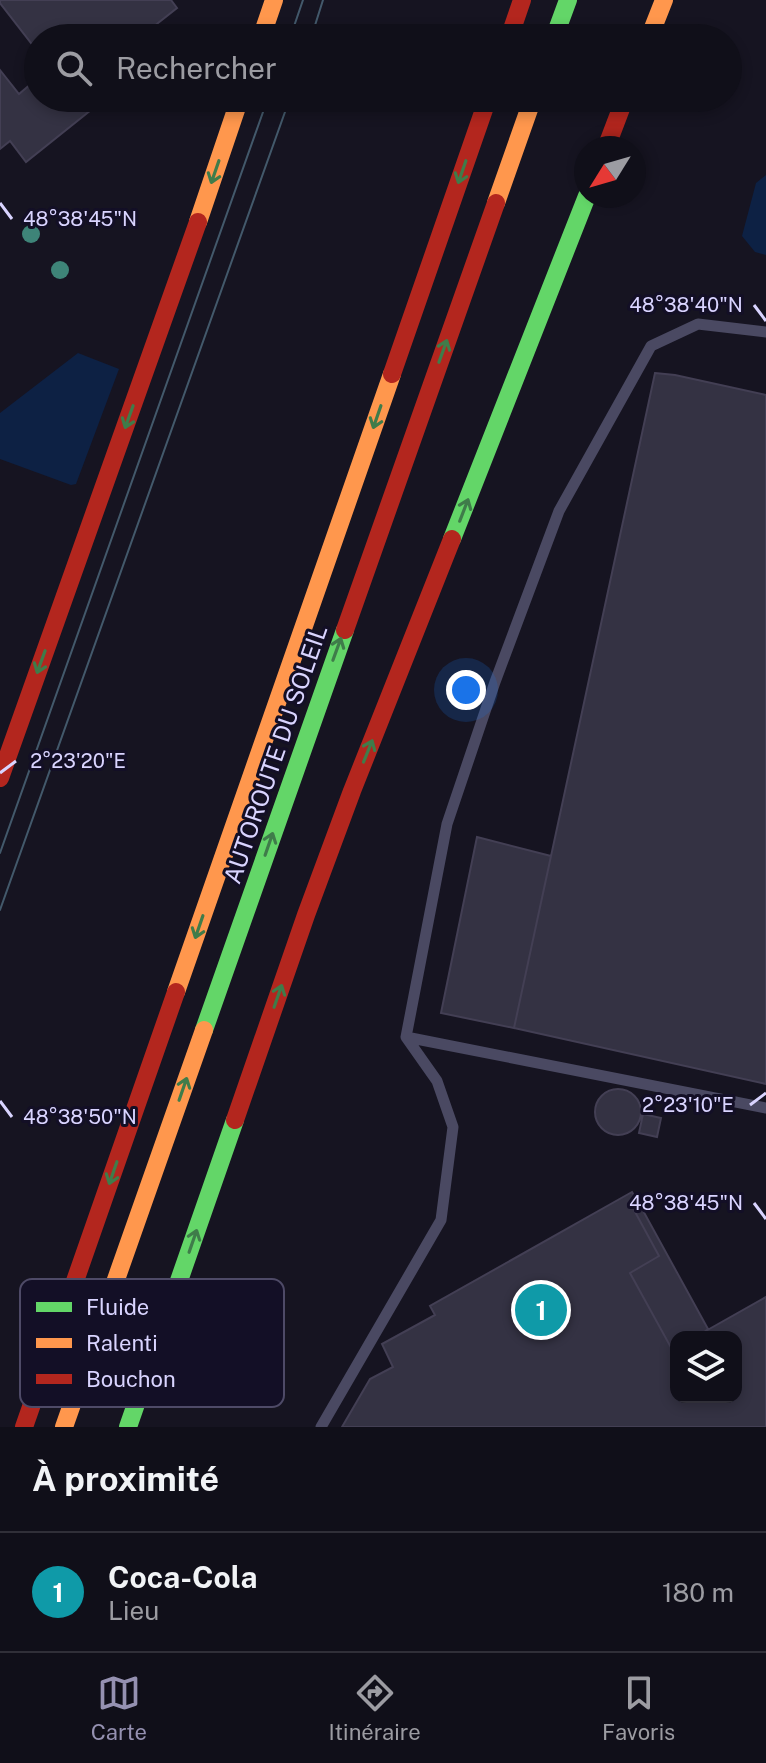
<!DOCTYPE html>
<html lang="fr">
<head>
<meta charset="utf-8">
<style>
	:root { --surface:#100f19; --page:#191822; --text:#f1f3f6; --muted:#9c9ca2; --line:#302f38; --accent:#9591b1 }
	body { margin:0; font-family:"Public Sans",sans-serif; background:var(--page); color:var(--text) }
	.controls { position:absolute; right:24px; bottom:24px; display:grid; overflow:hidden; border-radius:16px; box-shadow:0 4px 12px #0003 }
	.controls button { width:72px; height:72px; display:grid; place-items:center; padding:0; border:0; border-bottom:2px solid var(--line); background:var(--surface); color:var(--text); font:40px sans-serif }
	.compass { position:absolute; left:574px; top:136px; width:72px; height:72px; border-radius:50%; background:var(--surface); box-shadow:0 4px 12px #0003; rotate:233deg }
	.you { position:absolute; left:466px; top:690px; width:28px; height:28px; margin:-20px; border:6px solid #fff; border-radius:50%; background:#1a73e8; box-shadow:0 0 0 12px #1a73e833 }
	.badge { display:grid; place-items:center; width:52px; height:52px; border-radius:50%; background:var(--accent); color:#fff; font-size:26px; font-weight:700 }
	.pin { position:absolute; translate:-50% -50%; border:4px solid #fff; box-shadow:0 2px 8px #0006 }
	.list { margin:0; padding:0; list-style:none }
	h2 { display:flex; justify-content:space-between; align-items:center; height:104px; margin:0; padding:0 32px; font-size:34px }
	h2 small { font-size:26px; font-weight:400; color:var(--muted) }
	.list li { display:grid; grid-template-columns:52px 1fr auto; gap:24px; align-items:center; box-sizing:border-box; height:120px; padding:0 32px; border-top:2px solid var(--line) }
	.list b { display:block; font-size:30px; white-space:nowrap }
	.list p { margin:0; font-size:26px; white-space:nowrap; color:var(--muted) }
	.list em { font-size:26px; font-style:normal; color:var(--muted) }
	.icon { flex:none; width:44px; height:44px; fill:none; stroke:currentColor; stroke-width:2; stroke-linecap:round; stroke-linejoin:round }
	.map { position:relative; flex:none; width:766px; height:1427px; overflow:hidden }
	.search { position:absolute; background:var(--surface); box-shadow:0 4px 12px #0003; left:24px; right:24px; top:24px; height:88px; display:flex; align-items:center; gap:20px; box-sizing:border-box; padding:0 28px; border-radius:44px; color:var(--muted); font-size:30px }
	.sheet { height:224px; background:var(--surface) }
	nav { display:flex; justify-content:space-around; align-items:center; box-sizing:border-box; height:112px; border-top:2px solid var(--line); background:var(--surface); font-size:22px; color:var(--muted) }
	nav a { display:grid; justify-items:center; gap:4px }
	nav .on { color:var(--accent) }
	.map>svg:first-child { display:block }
	.water { fill:#0d2144 }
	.building { fill:#343243; stroke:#433f54; stroke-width:2 }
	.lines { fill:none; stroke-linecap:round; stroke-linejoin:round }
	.lane { stroke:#4a4962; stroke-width:11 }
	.fast { stroke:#63d668; stroke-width:18 }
	.slow { stroke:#ff974d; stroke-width:18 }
	.jam { stroke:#b3261e; stroke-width:18 }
	.tram { stroke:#43596b; stroke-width:2 }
	.tree { fill:#3e8478 }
	.oneway { stroke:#3f7c4a }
	.ticks { fill:none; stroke:#d9d4ff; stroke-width:3 }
	.labels { text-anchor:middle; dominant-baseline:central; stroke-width:6; stroke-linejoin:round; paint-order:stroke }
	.street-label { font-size:24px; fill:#d9d4ff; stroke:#130f26 }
	.key { fill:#130f26; stroke:#4e4a67; stroke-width:2 }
	.key-label { font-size:22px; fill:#d9d4ff }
	.ticks-label { font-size:20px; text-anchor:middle; fill:#d9d4ff; stroke:#130f26; stroke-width:6; stroke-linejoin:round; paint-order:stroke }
</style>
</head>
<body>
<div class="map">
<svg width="766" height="1427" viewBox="0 0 766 1427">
	<rect width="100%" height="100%" fill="#161421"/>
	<path class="water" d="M 766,175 L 766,255 L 755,252 L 742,236 L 756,183 Z
		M 78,353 L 119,369 L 76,484 L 71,485 L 0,459 L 0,413 Z"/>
	<path class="building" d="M 0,0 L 171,0 L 177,8 L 139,38 L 38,38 L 38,52 L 0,3 Z
		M 0,70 L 19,94 L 38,78 L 38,98 L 106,98 L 26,162 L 10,141 L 0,149 Z
		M 655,373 L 675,375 L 766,395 L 766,1084 L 514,1028 Z
		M 477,837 L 551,856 L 514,1028 L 441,1013 Z
		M595 1112a23 23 0 1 1 46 0a23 23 0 1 1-46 0Z
		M 643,1114 L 661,1118 L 657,1137 L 639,1133 Z
		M 632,1192 L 641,1207 L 634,1210 L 659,1256 L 630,1273 L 674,1353 L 676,1352 L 676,1397 L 736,1397 L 736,1337 L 698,1337 L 704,1332 L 766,1297 L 766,1427 L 342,1427 L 370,1379 L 393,1367 L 382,1344 L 435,1315 L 430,1306 Z
		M 641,1207 L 708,1329 L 698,1337 L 676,1337 L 676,1352 L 674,1353 L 630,1273 L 659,1256 L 634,1210 Z"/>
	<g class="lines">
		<path class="lane" d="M 406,1037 L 766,1108
			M 321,1427 L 441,1220 L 453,1127 L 437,1081 L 406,1037 L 447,824 L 495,682 L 559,511 L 651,346 L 698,324 L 766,332"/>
		<path class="fast" d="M 554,38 L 568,0
			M 452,539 L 587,196
			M 204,1030 L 345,630
			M 128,1427 L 235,1120"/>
		<path class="slow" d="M 261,38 L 274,0
			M 649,38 L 664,0
			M 496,203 L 533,98
			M 198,222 L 240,98
			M 176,992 L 392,374
			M 64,1427 L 204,1030"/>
		<path class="jam" d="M 509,38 L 522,0
			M 606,148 L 625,98
			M 392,374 L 488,98
			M 345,630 L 496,203
			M 0,778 L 198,222
			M 235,1120 L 306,915 L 352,791 L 452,539
			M 24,1427 L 176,992"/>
		<path class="tram" d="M 290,38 L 303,0
			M 311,38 L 323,0
			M 0,853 L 268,98
			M 0,910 L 290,98"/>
	</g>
	<g class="tree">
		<circle cx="31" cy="234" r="9"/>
		<circle cx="60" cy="270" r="9"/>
	</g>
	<defs><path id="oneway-shaft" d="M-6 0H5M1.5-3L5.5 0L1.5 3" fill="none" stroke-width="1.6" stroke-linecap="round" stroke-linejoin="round" transform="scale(2)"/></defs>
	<g class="oneway">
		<use href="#oneway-shaft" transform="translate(215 172) rotate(109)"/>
		<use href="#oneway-shaft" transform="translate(462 172) rotate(109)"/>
		<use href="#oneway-shaft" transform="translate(443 351) rotate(-70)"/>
		<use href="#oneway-shaft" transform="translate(129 417) rotate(110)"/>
		<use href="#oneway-shaft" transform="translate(377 417) rotate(109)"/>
		<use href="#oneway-shaft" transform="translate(464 510) rotate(-69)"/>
		<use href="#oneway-shaft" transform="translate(337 649) rotate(-70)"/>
		<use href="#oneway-shaft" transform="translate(41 662) rotate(110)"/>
		<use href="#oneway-shaft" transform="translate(368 751) rotate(-68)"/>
		<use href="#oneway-shaft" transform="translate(269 844) rotate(-71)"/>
		<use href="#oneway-shaft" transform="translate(199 927) rotate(109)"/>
		<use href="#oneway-shaft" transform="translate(278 996) rotate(-71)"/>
		<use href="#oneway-shaft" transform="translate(183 1089) rotate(-71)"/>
		<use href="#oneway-shaft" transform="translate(113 1173) rotate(109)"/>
		<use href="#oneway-shaft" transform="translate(193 1241) rotate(-71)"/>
	</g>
	<path class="ticks" d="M 0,203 L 12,219M 754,305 L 766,321M 0,773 L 16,761M 0,1101 L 12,1117M 750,1105 L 766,1093M 754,1203 L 766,1219"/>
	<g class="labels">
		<g class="street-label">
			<text transform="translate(275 754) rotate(-71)">AUTOROUTE DU SOLEIL</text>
		</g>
	</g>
	<rect x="20" y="1279" width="264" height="128" rx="12" class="key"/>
	<rect x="36" y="1302" width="36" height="10" fill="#63d668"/>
	<rect x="36" y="1338" width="36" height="10" fill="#ff974d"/>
	<rect x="36" y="1374" width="36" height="10" fill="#b3261e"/>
	<g class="key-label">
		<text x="86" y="1315">Fluide</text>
		<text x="86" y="1351">Ralenti</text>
		<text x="86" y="1387">Bouchon</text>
	</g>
	<g class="ticks-label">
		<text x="80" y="226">48°38'45"N</text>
		<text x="686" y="312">48°38'40"N</text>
		<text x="78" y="768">2°23'20"E</text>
		<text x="688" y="1112">2°23'10"E</text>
		<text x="80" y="1124">48°38'50"N</text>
		<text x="686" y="1210">48°38'45"N</text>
	</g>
</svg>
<div class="controls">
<button><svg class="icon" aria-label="layers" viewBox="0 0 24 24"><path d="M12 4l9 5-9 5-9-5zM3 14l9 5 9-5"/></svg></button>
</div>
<svg class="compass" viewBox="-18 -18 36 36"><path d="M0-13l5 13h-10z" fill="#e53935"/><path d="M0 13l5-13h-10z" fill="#9c9ca2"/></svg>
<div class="you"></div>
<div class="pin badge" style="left:541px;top:1310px;background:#0f9aa8">1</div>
<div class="search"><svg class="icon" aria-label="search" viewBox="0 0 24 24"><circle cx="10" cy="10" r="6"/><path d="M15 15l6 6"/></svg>Rechercher</div>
</div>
<section class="sheet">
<h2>À proximité<small></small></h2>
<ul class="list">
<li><span class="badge" style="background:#0f9aa8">1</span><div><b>Coca-Cola</b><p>Lieu</p></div><em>180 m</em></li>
</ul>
</section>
<nav>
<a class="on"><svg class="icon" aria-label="map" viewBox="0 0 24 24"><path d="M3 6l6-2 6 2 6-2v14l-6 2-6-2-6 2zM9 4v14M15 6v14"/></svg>Carte</a>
<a><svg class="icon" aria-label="directions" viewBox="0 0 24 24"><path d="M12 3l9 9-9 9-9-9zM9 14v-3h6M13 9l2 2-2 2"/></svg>Itinéraire</a>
<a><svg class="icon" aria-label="saved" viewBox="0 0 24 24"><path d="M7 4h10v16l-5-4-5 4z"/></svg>Favoris</a>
</nav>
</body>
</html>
